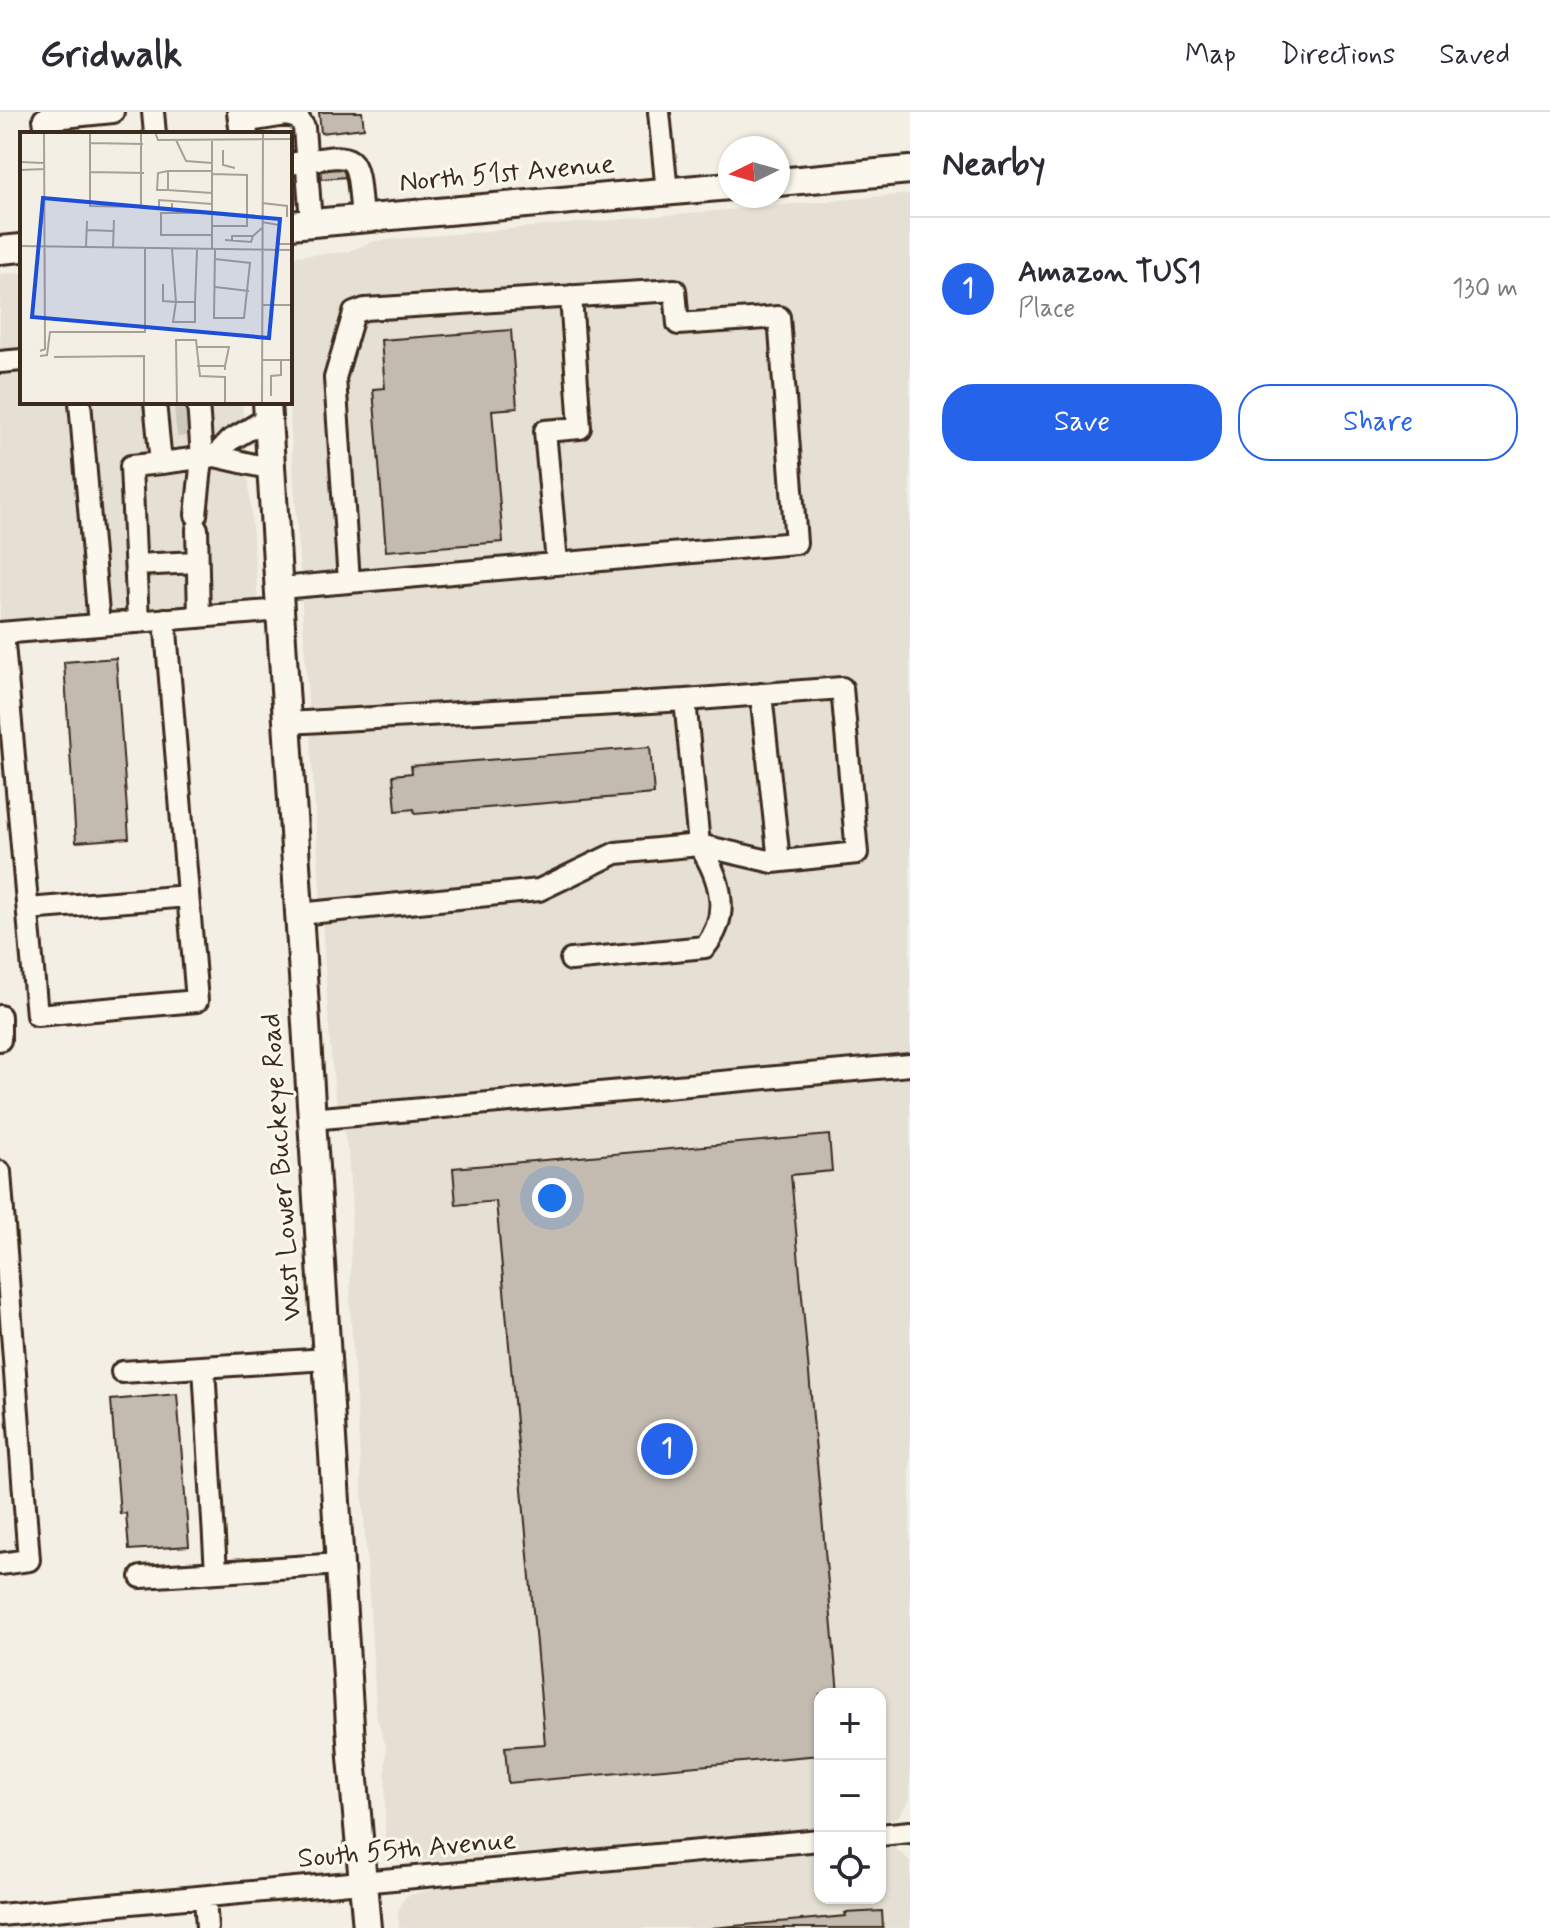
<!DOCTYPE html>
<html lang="en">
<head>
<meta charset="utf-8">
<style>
	:root { --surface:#fff; --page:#f2f2f3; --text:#2b2b33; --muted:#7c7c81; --line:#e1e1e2; --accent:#2563eb }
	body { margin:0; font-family:Mynerve,sans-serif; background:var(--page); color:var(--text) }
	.controls { position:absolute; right:24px; bottom:24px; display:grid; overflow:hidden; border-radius:16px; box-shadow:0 2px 6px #0004 }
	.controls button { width:72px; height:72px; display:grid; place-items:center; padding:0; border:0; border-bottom:2px solid var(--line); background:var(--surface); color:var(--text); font:40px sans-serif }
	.compass { position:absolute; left:718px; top:24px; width:72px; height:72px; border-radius:50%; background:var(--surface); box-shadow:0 2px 6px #0004; rotate:265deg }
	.you { position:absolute; left:552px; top:1086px; width:28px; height:28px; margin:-20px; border:6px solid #fff; border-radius:50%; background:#1a73e8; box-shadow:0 0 0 12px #1a73e833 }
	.badge { display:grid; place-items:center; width:52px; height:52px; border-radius:50%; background:var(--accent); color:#fff; font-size:26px; font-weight:700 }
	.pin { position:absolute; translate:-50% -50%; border:4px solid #fff; box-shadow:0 2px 8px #0006 }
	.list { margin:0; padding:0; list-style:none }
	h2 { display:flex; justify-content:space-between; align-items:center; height:104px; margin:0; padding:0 32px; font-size:34px }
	h2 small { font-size:26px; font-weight:400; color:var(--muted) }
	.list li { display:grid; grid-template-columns:52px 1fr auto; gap:24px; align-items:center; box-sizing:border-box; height:144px; padding:0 32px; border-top:2px solid var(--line) }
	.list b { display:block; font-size:30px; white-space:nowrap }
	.list p { margin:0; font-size:26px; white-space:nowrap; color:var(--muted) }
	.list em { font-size:26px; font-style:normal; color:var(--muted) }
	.actions { display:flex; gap:16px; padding:24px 32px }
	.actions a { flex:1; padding:18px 0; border:2px solid var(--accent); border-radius:32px; text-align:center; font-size:28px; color:var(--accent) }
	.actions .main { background:var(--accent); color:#fff }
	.icon { flex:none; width:44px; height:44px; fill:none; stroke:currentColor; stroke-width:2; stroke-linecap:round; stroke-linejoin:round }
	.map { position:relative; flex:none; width:910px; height:1816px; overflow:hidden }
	header { display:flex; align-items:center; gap:48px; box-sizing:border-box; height:112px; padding:0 40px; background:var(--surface); border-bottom:2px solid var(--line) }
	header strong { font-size:38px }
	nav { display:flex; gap:44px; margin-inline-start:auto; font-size:28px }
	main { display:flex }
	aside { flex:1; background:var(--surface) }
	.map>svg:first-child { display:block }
	.built { fill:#e5dfd4 }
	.building { fill:#c3bbb0; stroke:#3b2a1e; stroke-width:2 }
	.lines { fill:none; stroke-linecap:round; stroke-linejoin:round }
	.minor-tunnel { stroke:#cec8bc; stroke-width:20; stroke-dasharray:20 10; stroke-linecap:butt }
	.minor-casing { stroke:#3b2a1e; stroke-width:26 }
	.major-casing { stroke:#3b2a1e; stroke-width:32 }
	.minor { stroke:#fbf7ec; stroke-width:20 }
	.major { stroke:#fbf7ec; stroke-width:26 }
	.labels { text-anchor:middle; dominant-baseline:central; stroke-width:6; stroke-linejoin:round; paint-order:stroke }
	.street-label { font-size:28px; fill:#3b2a1e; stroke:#fbf7ec }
	.inset-road { fill:none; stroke:#a9a095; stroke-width:2 }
	.view { fill:#1d4ed8; fill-opacity:0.15; stroke:#1d4ed8; stroke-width:4 }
	.inset-edge { fill:none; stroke:#3b2a1e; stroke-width:4 }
</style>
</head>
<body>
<header>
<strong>Gridwalk</strong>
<nav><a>Map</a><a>Directions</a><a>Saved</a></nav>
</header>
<main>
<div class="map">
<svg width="910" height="1816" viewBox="0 0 910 1816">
	<rect width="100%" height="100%" fill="#f3efe4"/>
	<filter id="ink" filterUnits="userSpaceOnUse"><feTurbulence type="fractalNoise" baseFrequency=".0125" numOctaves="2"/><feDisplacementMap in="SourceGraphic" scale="16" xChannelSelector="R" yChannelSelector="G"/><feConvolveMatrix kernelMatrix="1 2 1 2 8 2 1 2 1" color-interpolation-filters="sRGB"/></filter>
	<g filter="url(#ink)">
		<path class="built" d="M 910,82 L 910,1687 L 898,1705 L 880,1711 L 880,1582 L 820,1582 L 820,1716 L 444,1748 L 403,1748 L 388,1737 L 385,1727 L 386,1634 L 377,1606 L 350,1193 L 352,1096 L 348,1040 L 335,980 L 330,932 L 289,290 L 290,148 L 296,144 L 347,140 L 375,129 Z
			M 22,161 L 22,290 L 242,290 L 258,488 L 0,508 L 0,162 Z
			M 894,1735 L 910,1749 L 910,1816 L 399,1816 L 398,1799 L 406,1784 L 450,1773 L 820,1741 L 820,1786 L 880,1786 L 880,1736 Z"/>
		<path class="building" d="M 319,0 L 362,0 L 364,16 L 321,21 Z
			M 344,50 L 346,65 L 321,67 L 320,52 Z
			M 511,218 L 517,296 L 492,298 L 503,430 L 386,439 L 373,277 L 385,276 L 381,228 Z
			M 116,546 L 129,726 L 76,730 L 64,550 Z
			M 650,635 L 654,682 L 415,702 L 414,697 L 396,699 L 393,663 L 412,661 L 411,654 Z
			M 829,1023 L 832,1059 L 791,1063 L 838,1582 L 820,1582 L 820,1643 L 508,1671 L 505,1635 L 545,1632 L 496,1089 L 456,1093 L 453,1056 Z
			M 177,1282 L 189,1434 L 129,1438 L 126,1401 L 120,1402 L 111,1288 Z
			M 882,1799 L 883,1816 L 711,1816 L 846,1804 L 845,1801 Z"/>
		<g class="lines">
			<path class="minor-tunnel" d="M 174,295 L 191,293
				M 176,315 L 192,313"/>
			<g class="minor-casing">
				<path id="minor" d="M 153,0 L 155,22
					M 659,0 L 667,80
					M 242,10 L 286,3 L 298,6 L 304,15 L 311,111
					M 46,22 L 44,7 L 113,0
					M 290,52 C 360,40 356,36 362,107
					M 0,250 L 22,248
					M 80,290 L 99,513
					M 155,290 L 161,351 L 215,344 L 272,357
					M 215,344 L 229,329 L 268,306
					M 196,403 L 202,346 L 198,290
					M 197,417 L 199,505
					M 557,451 L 545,319 L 580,316 L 571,184
					M 136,453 L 197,450
					M 280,476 L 796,431 L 779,205 L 678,212 L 675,178 L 365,197 L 354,201 L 335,266 L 349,469
					M 138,510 L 131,354 L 161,351
					M 0,521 L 282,498
					M 3,521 L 37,903 L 197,889 L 165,507
					M 761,582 L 779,749
					M 288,611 L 685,588 L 699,733 L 616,741 L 539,778 L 299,802
					M 28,797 L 188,784
					M 571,848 L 705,835 C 732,802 720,765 699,733 L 773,750 L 857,741 L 842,576 L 685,588
					M 0,904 L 0,928
					M 311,1007 L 910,953
					M 0,1060 L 29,1448 L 0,1452
					M 204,1255 L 216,1460
					M 122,1260 L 327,1247
					M 141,1465 L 340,1452
					M 880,1723 L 910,1720
					M 205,1785 L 207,1816
					M 0,1803 L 820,1728"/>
			</g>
			<g class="major-casing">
				<path id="major" d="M 241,0 L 244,22
					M 778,70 L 910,58
					M 290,113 L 730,74
					M 0,138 L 22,136
					M 267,290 L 352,1645 L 367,1816"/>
			</g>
			<use href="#minor" class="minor"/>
			<use href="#major" class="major"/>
		</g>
	</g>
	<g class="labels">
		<g class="street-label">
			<text transform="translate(507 62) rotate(-5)">North 51st Avenue</text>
			<text transform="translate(282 1055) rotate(-94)">West Lower Buckeye Road</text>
			<text transform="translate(407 1738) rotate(-5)">South 55th Avenue</text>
		</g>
	</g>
	<g transform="translate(20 20)">
		<rect width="272" height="272" fill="#f3efe4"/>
		<path class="inset-road" d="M 70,0 L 70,74 L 121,75 L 121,0M 135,0 L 138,8 L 272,7M 156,8 L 166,29 L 192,31M 70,11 L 123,12M 203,18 L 203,33 L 215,36M 0,30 L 24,31M 0,38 L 24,37M 70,40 L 124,41M 148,58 L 137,58 L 138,41 L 148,39M 192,61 L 148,58 L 148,39 L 192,39M 152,71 L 152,77 L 139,76 L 139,68 L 192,72M 242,71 L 267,74 L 267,85M 242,90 L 259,93 L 258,112 L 272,112M 192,94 L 227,94 L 227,43 L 192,42M 67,98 L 93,99M 192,103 L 141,103 L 141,81 L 192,81M 205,108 L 231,110 L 233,104M 212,109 L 212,104 L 233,104 L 242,96M 0,114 L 272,118M 66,115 L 67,89M 93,115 L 94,88M 152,117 L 156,170 L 175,170 L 177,118M 192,118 L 192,8M 195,118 L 194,186 L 224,186 L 230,131 L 195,127M 143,152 L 143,169 L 156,170 L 153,190 L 175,190 L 175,170M 195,155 L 229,159M 242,173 L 272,173M 176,215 L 209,215 L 205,234M 20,219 L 25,217 L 24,0M 20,224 L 27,223 L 30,200 L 125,200 L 125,116M 34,225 L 124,224 L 124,272M 242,228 L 272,228M 177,234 L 205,234 L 205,238M 251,264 L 251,244 L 261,243 L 261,228M 157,272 L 156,208 L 176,208 L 180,244 L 205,245 L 205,272M 242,272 L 243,0"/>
		<path class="view" d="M 23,66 L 260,87 L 249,206 L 12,185 Z"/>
		<rect width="272" height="272" class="inset-edge"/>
	</g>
</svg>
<div class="controls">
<button>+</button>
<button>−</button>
<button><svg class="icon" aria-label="locate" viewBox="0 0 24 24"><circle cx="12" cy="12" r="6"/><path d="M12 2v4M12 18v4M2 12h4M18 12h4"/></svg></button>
</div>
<svg class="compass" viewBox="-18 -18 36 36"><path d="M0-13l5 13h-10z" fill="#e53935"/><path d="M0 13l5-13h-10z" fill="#7c7c81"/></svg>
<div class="you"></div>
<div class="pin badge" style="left:667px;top:1337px">1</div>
</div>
<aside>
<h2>Nearby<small></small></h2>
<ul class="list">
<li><span class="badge">1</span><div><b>Amazon TUS1</b><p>Place</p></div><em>130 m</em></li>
</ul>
<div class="actions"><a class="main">Save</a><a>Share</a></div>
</aside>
</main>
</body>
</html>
